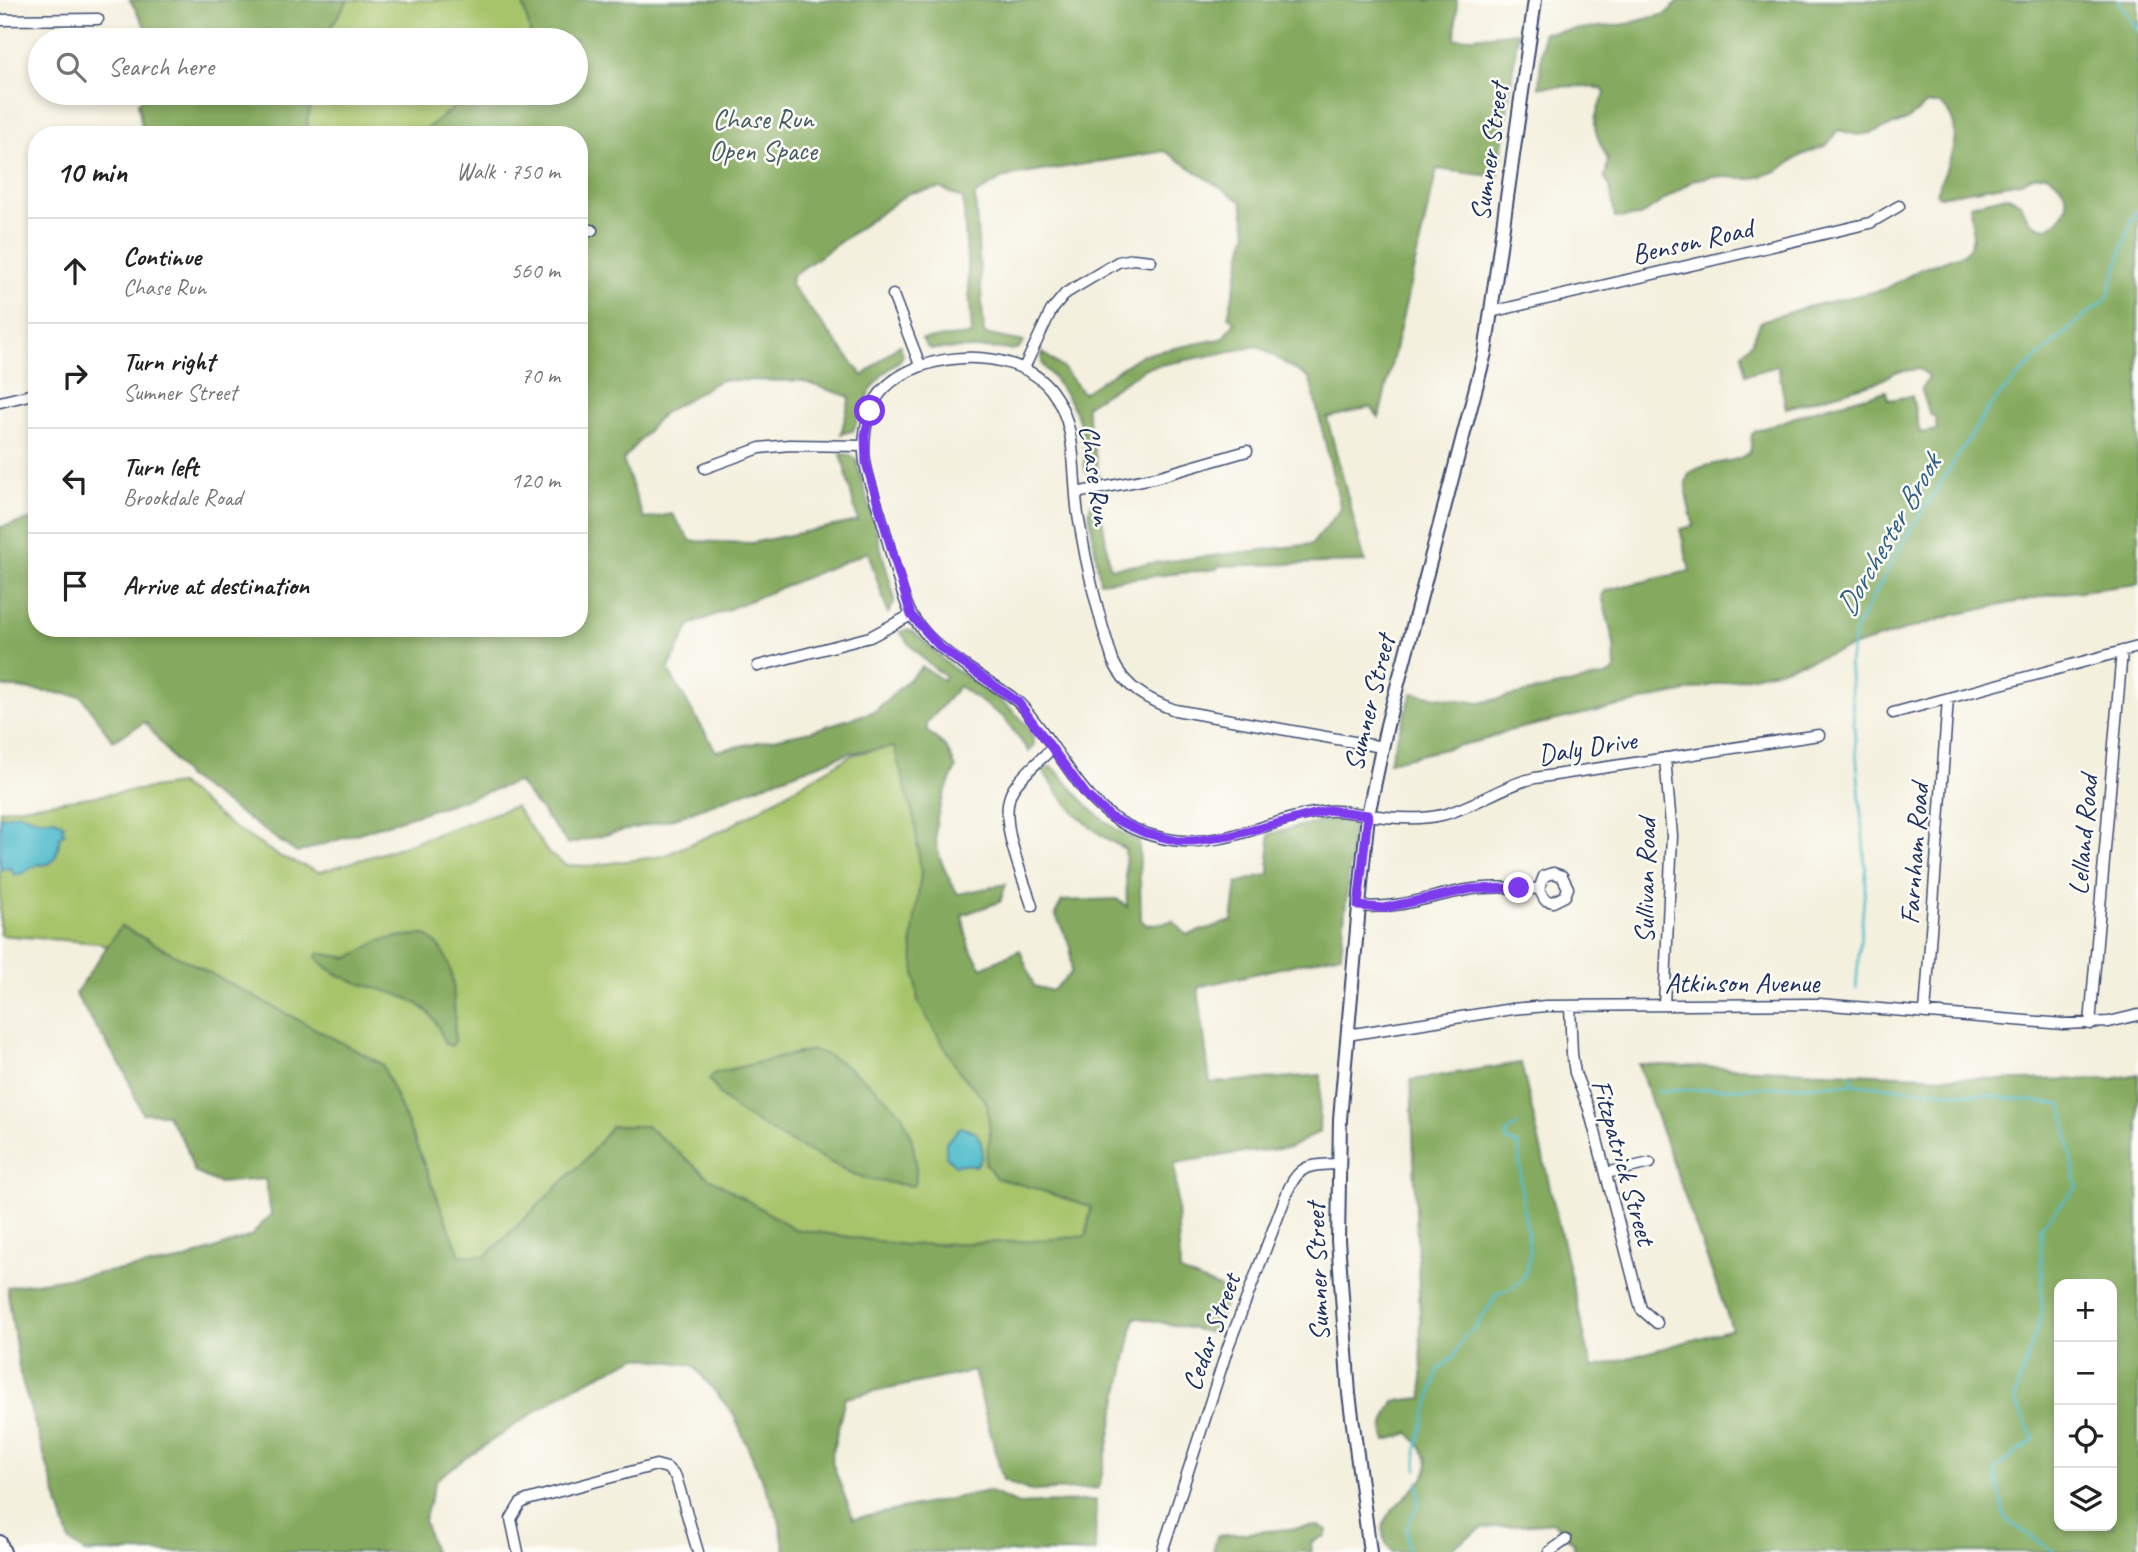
<!DOCTYPE html>
<html lang="en">
<head>
<meta charset="utf-8">
<style>
	:root { --surface:#fff; --page:#f2f2f2; --text:#222; --muted:#767676; --line:#e0e0e0 }
	body { margin:0; font-family:Caveat,sans-serif; background:var(--page); color:var(--text) }
	.controls { position:absolute; right:21px; bottom:21px; display:grid; overflow:hidden; border-radius:14px; box-shadow:0 4px 10px #0003 }
	.controls button { width:63px; height:63px; display:grid; place-items:center; padding:0; border:0; border-bottom:2px solid var(--line); background:var(--surface); color:var(--text); font:35px sans-serif }
	.stop { position:absolute; width:21px; height:21px; margin:-16px; border:5px solid #7c3aed; border-radius:50%; background:#fff }
	.stop.end { background:#7c3aed; border-color:#fff; box-shadow:0 2px 7px #0008 }
	.list { margin:0; padding:0; list-style:none }
	h2 { display:flex; justify-content:space-between; align-items:center; height:91px; margin:0; padding:0 28px; font-size:30px }
	h2 small { font-size:23px; font-weight:400; color:var(--muted) }
	.list li { display:grid; grid-template-columns:46px 1fr auto; gap:21px; align-items:center; box-sizing:border-box; height:105px; padding:0 28px; border-top:2px solid var(--line) }
	.list b { display:block; font-size:26px; white-space:nowrap }
	.list p { margin:0; font-size:23px; white-space:nowrap; color:var(--muted) }
	.list em { font-size:23px; font-style:normal; color:var(--muted) }
	.icon { flex:none; width:38px; height:38px; fill:none; stroke:currentColor; stroke-width:2; stroke-linecap:round; stroke-linejoin:round }
	.map { position:relative; flex:none; width:2138px; height:1552px; overflow:hidden }
	.search { position:absolute; background:var(--surface); box-shadow:0 4px 10px #0003; left:28px; top:28px; width:560px; height:77px; display:flex; align-items:center; gap:18px; box-sizing:border-box; padding:0 24px; border-radius:38px; color:var(--muted); font-size:26px }
	.panel { position:absolute; background:var(--surface); box-shadow:0 4px 10px #0003; left:28px; top:126px; width:560px; height:511px; border-radius:28px }
	.map>svg:first-child { display:block }
	.green { fill:#a7c46b; stroke:#617a64; stroke-width:2 }
	.forest { fill:#85aa5f; stroke:#506c5e; stroke-width:2; fill-rule:evenodd }
	.water { fill:#50bccb; stroke:#367694; stroke-width:2 }
	.lines { fill:none; stroke-linecap:round; stroke-linejoin:round }
	.stream { stroke:#50bccb; stroke-width:2.5 }
	.minor-casing { stroke:#3c4c71; stroke-width:13 }
	.major-casing { stroke:#3c4c71; stroke-width:16 }
	.minor { stroke:#fff; stroke-width:10 }
	.major { stroke:#fff; stroke-width:12 }
	.route { stroke:#7c3aed; stroke-width:9 }
	.labels { text-anchor:middle; dominant-baseline:central; stroke-width:5; stroke-linejoin:round; paint-order:stroke }
	.park-label { font-size:28px; fill:#455c62; stroke:#fdfcf7 }
	.street-label { font-size:28px; fill:#1b2f5e; stroke:#fdfcf7 }
	.water-label { font-size:30px; font-style:italic; fill:#2e6084; stroke:#fdfcf7 }
</style>
</head>
<body>
<div class="map">
<svg width="2138" height="1552" viewBox="0 0 2138 1552">
	<rect width="100%" height="100%" fill="#fdfcf7"/>
	<filter id="ink" filterUnits="userSpaceOnUse"><feTurbulence type="fractalNoise" baseFrequency=".0143" numOctaves="2"/><feDisplacementMap in="SourceGraphic" scale="14" xChannelSelector="R" yChannelSelector="G"/><feConvolveMatrix kernelMatrix="1 2 1 2 8 2 1 2 1" color-interpolation-filters="sRGB"/></filter>
	<filter id="wash" filterUnits="userSpaceOnUse"><feTurbulence type="fractalNoise" baseFrequency=".00686" numOctaves="4" result="noise"/><feDisplacementMap in="SourceGraphic" scale="28" xChannelSelector="R" yChannelSelector="G"/><feGaussianBlur stdDeviation="1.57" result="paint"/><feColorMatrix in="noise" values="0 0 0 0 0 0 0 0 0 0 0 0 0 0 0 0 0 1.4 0 .05"/><feComposite in="paint" operator="in"/></filter>
	<g filter="url(#wash)">
		<rect width="100%" height="100%" fill="#f4f0de"/>
		<path class="green" d="M 348,0 L 538,0 L 556,17 L 562,40 L 327,40 L 329,30 Z
			M 314,93 L 473,93 L 418,135 L 309,135 L 307,121 Z
			M 909,741 L 946,1037 L 1108,1203 L 1103,1249 L 483,1267 L 448,1275 L 273,1033 L 99,943 L 0,935 L 0,810 L 179,784 L 230,825 L 279,856 L 319,872 L 389,851 L 515,806 L 549,854 L 566,865 L 589,866 L 663,856 L 727,828 L 852,755 Z"/>
		<path class="forest" d="M 130,0 L 348,0 L 329,30 L 326,40 L 153,40 Z
			M 538,0 L 1457,0 L 1455,39 L 1518,32 L 1498,177 L 1437,169 L 1379,418 L 1371,407 L 1327,418 L 1365,562 L 1218,566 L 1217,569 L 1100,582 L 1089,511 L 1092,503 L 1099,498 L 1110,568 L 1312,544 L 1341,509 L 1310,379 L 1258,346 L 1146,368 L 1086,406 L 1099,476 L 1090,476 L 1085,470 C 1084,461 1085,452 1084,442 C 1080,410 1062,388 1042,364 L 1042,352 L 1064,369 L 1083,393 L 1141,355 L 1224,338 L 1235,321 L 1228,317 L 1247,231 L 1242,202 L 1165,151 L 1005,177 L 975,195 L 984,334 L 1024,342 L 1019,348 L 1012,350 L 986,348 L 934,349 L 928,348 L 922,339 L 972,335 L 963,199 L 941,188 L 909,193 L 792,276 L 791,285 L 863,376 L 889,353 L 900,345 L 903,355 L 901,359 L 882,375 L 869,393 L 853,431 L 841,434 L 850,397 L 802,381 L 720,380 L 662,414 L 623,460 L 644,519 L 672,514 L 691,541 L 751,543 L 858,521 L 841,454 L 850,455 L 856,459 L 894,596 L 894,603 L 888,613 L 868,552 L 690,625 L 668,670 L 716,751 L 811,731 L 875,711 L 922,667 L 943,680 L 945,676 C 927,664 913,650 900,632 C 905,630 906,629 911,631 C 918,633 940,658 948,664 C 970,682 1035,715 1034,745 L 1029,752 L 1004,718 L 959,686 L 927,723 L 927,731 L 946,747 L 956,768 C 931,821 926,842 958,894 L 1006,884 L 1000,902 L 962,915 L 969,947 L 982,968 L 1020,950 L 1034,986 L 1052,991 L 1071,973 L 1071,947 L 1055,914 L 1062,901 L 1117,899 L 1127,907 L 1125,849 C 1088,831 1063,804 1042,769 C 1047,766 1051,766 1056,770 C 1081,800 1103,826 1139,841 L 1141,920 L 1147,925 L 1173,921 L 1187,935 L 1232,921 L 1237,883 L 1269,874 L 1269,834 C 1287,830 1339,812 1353,826 L 1341,954 L 1198,987 L 1210,1083 L 1321,1075 L 1319,1132 L 1290,1148 L 1238,1153 L 1175,1163 L 1180,1272 L 1230,1292 L 1213,1333 L 1135,1317 L 1099,1488 L 1030,1491 L 1003,1480 L 974,1371 L 845,1398 L 831,1459 L 853,1519 L 988,1491 L 1019,1504 L 1096,1500 L 1095,1552 L 785,1552 L 779,1519 L 733,1413 L 693,1365 L 637,1357 L 570,1389 L 467,1457 L 436,1480 L 424,1521 L 434,1552 L 85,1552 L 70,1542 L 20,1374 L 7,1287 L 180,1261 L 251,1236 L 271,1214 L 265,1179 L 218,1183 L 194,1172 L 186,1146 L 166,1114 L 142,1113 L 125,1072 L 75,994 L 121,926 L 382,1064 L 412,1134 L 460,1255 L 486,1256 L 585,1160 L 612,1126 L 647,1126 L 708,1177 L 795,1229 L 905,1245 L 1032,1241 L 1086,1236 L 1091,1207 L 1027,1186 L 996,1178 L 985,1163 L 990,1136 L 987,1103 L 958,1070 L 918,1002 L 912,942 L 921,873 L 914,818 L 894,747 L 849,753 L 672,819 L 568,844 L 518,782 L 297,853 L 186,776 L 145,722 L 113,741 L 81,696 L 0,686 L 0,527 L 37,518 L 37,628 L 579,628 L 579,135 L 419,135 L 473,93 L 576,93 L 576,40 L 532,40 L 523,4 Z
			M 1681,0 L 2138,0 L 2138,584 L 2055,594 L 1954,615 L 1775,671 L 1504,732 L 1487,739 L 1389,762 L 1412,693 L 1479,703 L 1609,675 L 1615,670 L 1614,644 L 1602,596 L 1605,591 L 1615,588 L 1690,571 L 1680,529 L 1694,526 C 1691,513 1682,489 1688,476 C 1696,461 1744,464 1750,451 C 1752,447 1751,439 1752,434 L 1756,431 L 1818,409 L 1886,391 L 1888,400 L 1912,396 L 1920,433 L 1937,430 L 1935,416 L 1930,415 L 1921,388 L 1928,380 L 1928,375 L 1919,369 L 1896,372 L 1878,382 L 1786,408 L 1778,366 L 1745,375 L 1742,353 L 1752,342 L 1761,321 L 1803,308 L 1885,289 L 1921,269 L 1963,254 L 1970,247 L 1973,237 L 1970,205 L 2006,196 L 2021,203 C 2026,219 2030,225 2047,228 C 2075,211 2072,192 2047,174 L 2031,177 L 2021,182 L 1940,196 L 1936,193 C 1947,164 1970,128 1940,104 L 1927,104 L 1907,120 L 1871,133 L 1858,135 L 1838,130 L 1827,145 L 1802,155 L 1777,171 L 1752,179 L 1713,176 L 1694,180 L 1640,216 L 1615,218 L 1610,187 L 1605,178 L 1608,160 C 1595,132 1588,125 1605,94 L 1603,89 L 1586,86 L 1539,87 L 1543,33 L 1626,24 L 1665,14 Z
			M 149,93 L 314,93 L 307,120 L 309,135 L 143,135 L 138,102 Z
			M 425,935 C 461,955 453,1005 455,1041 L 451,1046 L 445,1043 C 441,1035 438,1025 433,1018 C 407,983 347,994 316,957 L 319,953 L 349,958 L 379,941 L 403,936 Z
			M 812,1050 C 838,1054 885,1095 902,1115 C 913,1135 918,1162 915,1184 L 912,1186 L 870,1180 L 851,1173 L 781,1137 L 736,1110 L 722,1097 L 709,1079 L 715,1073 Z
			M 1521,1063 L 1592,1368 L 1732,1329 L 1638,1064 L 2016,1080 L 2112,1079 L 2138,1074 L 2138,1552 L 1574,1552 L 1573,1543 L 1554,1522 L 1483,1528 L 1445,1552 L 1392,1552 C 1359,1514 1427,1492 1428,1466 C 1428,1453 1417,1442 1409,1433 L 1386,1441 C 1379,1427 1388,1414 1394,1401 L 1423,1398 L 1411,1080 ZM 2059,1284 L 2112,1284 L 2112,1526 L 2059,1526 Z
			M 1318,1526 L 1326,1529 L 1327,1532 L 1325,1536 L 1311,1542 L 1312,1552 L 1213,1552 L 1217,1536 Z"/>
		<path class="water" d="M 19,813 L 41,820 L 55,819 L 64,825 L 62,830 L 65,833 L 60,836 C 58,851 56,869 38,864 L 23,873 L 14,875 L 11,868 L 1,869 L 0,872 L 0,817 Z
			M 961,1127 L 975,1132 C 983,1142 986,1156 976,1166 L 963,1164 L 955,1165 L 946,1156 L 946,1142 Z"/>
		<g class="lines">
			<path class="stream" d="M 2118,0 L 2138,31
				M 1856,988 L 1866,876 L 1849,662 L 1856,628 L 1907,535 L 1990,406 L 2025,369 L 2077,322 L 2107,299 L 2132,219 L 2138,209
				M 1852,1076 L 1852,1084 L 1983,1095 L 2062,1105 L 2077,1187 L 2041,1226 L 2042,1314 L 2014,1399 L 2034,1440 L 1995,1469 L 2005,1519 L 2054,1552
				M 1657,1091 L 1852,1084
				M 1417,1470 L 1416,1451 L 1438,1370 L 1453,1358 L 1466,1334 L 1473,1330 L 1493,1301 L 1495,1295 C 1500,1292 1505,1291 1510,1289 C 1541,1273 1526,1229 1523,1205 C 1520,1185 1521,1165 1518,1145 L 1508,1141 L 1506,1136 L 1508,1131 L 1517,1125
				M 1408,1552 L 1407,1526 L 1419,1502 L 1418,1482"/>
		</g>
	</g>
	<g filter="url(#ink)">
		<g class="lines">
			<g class="minor-casing">
				<path id="minor" d="M 0,20 L 98,19
					M 579,234 L 592,230
					M 893,295 L 920,365
					M 1491,312 L 1870,223 L 1899,206
					M 1024,368 L 1051,311 L 1066,293 L 1118,262 L 1133,259 L 1151,261
					M 0,402 L 37,393
					M 705,468 L 760,448 L 789,445 L 864,446
					M 1076,493 L 1157,477 L 1247,451
					M 758,666 L 870,637 L 911,615
					M 1893,713 L 2138,647
					M 1382,747 L 1175,710 C 1148,700 1125,688 1113,661 C 1098,615 1087,569 1079,521 C 1071,478 1080,427 1051,390 C 1014,342 902,349 874,403 C 866,417 864,436 864,452 C 865,475 876,499 882,521 C 891,550 897,583 909,610 C 913,619 920,627 926,634 C 944,653 967,667 989,682 C 1000,689 1014,697 1023,707 C 1074,765 1086,827 1173,840 C 1227,848 1276,816 1328,811 C 1340,810 1352,813 1363,814 C 1388,818 1417,821 1442,815 C 1475,807 1502,785 1535,778 L 1819,735
					M 1032,906 C 1023,876 997,820 1012,791 C 1021,775 1040,761 1053,747
					M 1358,906 C 1398,910 1429,896 1467,890 C 1490,886 1515,888 1539,889 L 1545,900 L 1553,902 L 1565,896 L 1568,888 L 1562,876 L 1553,873 L 1544,876 L 1539,889
					M 1664,1005 L 1672,836 L 1665,758
					M 1570,1006 L 1572,1054 L 1575,1073 L 1589,1109 L 1641,1309 L 1657,1323
					M 1925,1013 L 1948,699
					M 2090,1024 L 2122,651
					M 1347,1035 L 1512,1009 L 1546,1006 L 1819,1004 L 2063,1024 L 2109,1022 L 2138,1015
					M 1606,1173 L 1650,1163
					M 518,1552 L 511,1519 L 520,1504 L 527,1500 L 656,1465 L 667,1468 L 676,1477 L 698,1552
					M 1162,1552 L 1228,1347 L 1289,1188 C 1301,1163 1313,1165 1338,1164
					M 1549,1552 L 1566,1540"/>
			</g>
			<g class="major-casing">
				<path id="major" d="M 0,1542 L 4,1552
					M 1370,1552 L 1349,1394 L 1338,1240 L 1340,1119 L 1362,873 L 1368,815 L 1387,725 L 1485,353 L 1535,0"/>
			</g>
			<use href="#minor" class="minor"/>
			<use href="#major" class="major"/>
		</g>
	</g>
	<g class="lines" filter="url(#ink)">
		<path class="route" d="M 870,411 L 865,436 L 866,463 L 911,615 L 941,648 L 1018,702 L 1087,796 L 1112,818 L 1145,833 L 1178,841 L 1193,841 L 1230,836 L 1329,810 L 1368,815 L 1358,906 L 1384,908 L 1471,889 L 1519,888"/>
	</g>
	<g class="labels">
		<g class="park-label">
			<text x="763" y="118">Chase Run<tspan x="763" dy="32">Open Space</tspan></text>
		</g>
		<g class="street-label">
			<text transform="translate(1489 152) rotate(-82)">Sumner Street</text>
			<text transform="translate(1692 241) rotate(-13)">Benson Road</text>
			<text transform="translate(1096 475) rotate(82)">Chase Run</text>
			<text transform="translate(1369 703) rotate(-76)">Sumner Street</text>
			<text transform="translate(1587 747) rotate(-9)">Daly Drive</text>
			<text transform="translate(2083 835) rotate(-85)">Lelland Road</text>
			<text transform="translate(1914 854) rotate(-86)">Farnham Road</text>
			<text transform="translate(1645 881) rotate(-89)">Sullivan Road</text>
			<text x="1742" y="982">Atkinson Avenue</text>
			<text transform="translate(1624 1162) rotate(74)">Fitzpatrick Street</text>
			<text transform="translate(1317 1272) rotate(-92)">Sumner Street</text>
			<text transform="translate(1211 1332) rotate(-70)">Cedar Street</text>
		</g>
		<g class="water-label">
			<text transform="translate(1888 535) rotate(-60)">Dorchester Brook</text>
		</g>
	</g>
</svg>
<div class="controls">
<button>+</button>
<button>−</button>
<button><svg class="icon" aria-label="locate" viewBox="0 0 24 24"><circle cx="12" cy="12" r="6"/><path d="M12 2v4M12 18v4M2 12h4M18 12h4"/></svg></button>
<button><svg class="icon" aria-label="layers" viewBox="0 0 24 24"><path d="M12 4l9 5-9 5-9-5zM3 14l9 5 9-5"/></svg></button>
</div>
<div class="stop" style="left:870px;top:411px"></div>
<div class="stop end" style="left:1519px;top:888px"></div>
<div class="search"><svg class="icon" aria-label="search" viewBox="0 0 24 24"><circle cx="10" cy="10" r="6"/><path d="M15 15l6 6"/></svg>Search here</div>
<section class="panel">
<h2>10 min<small>Walk · 750 m</small></h2>
<ul class="list">
<li><svg class="icon" aria-label="ahead" viewBox="0 0 24 24"><path d="M12 20V5M6 11l6-6 6 6"/></svg><div><b>Continue</b><p>Chase Run</p></div><em>560 m</em></li>
<li><svg class="icon" aria-label="right" viewBox="0 0 24 24"><path d="M7 20v-9h11M14 6l5 5-5 5"/></svg><div><b>Turn right</b><p>Sumner Street</p></div><em>70 m</em></li>
<li><svg class="icon" aria-label="left" viewBox="0 0 24 24"><path d="M17 20v-9H6M10 6l-5 5 5 5"/></svg><div><b>Turn left</b><p>Brookdale Road</p></div><em>120 m</em></li>
<li><svg class="icon" aria-label="arrive" viewBox="0 0 24 24"><path d="M6 21V4h12l-3 4 3 4H6"/></svg><div><b>Arrive at destination</b></div></li>
</ul>
</section>
</div>
</body>
</html>
